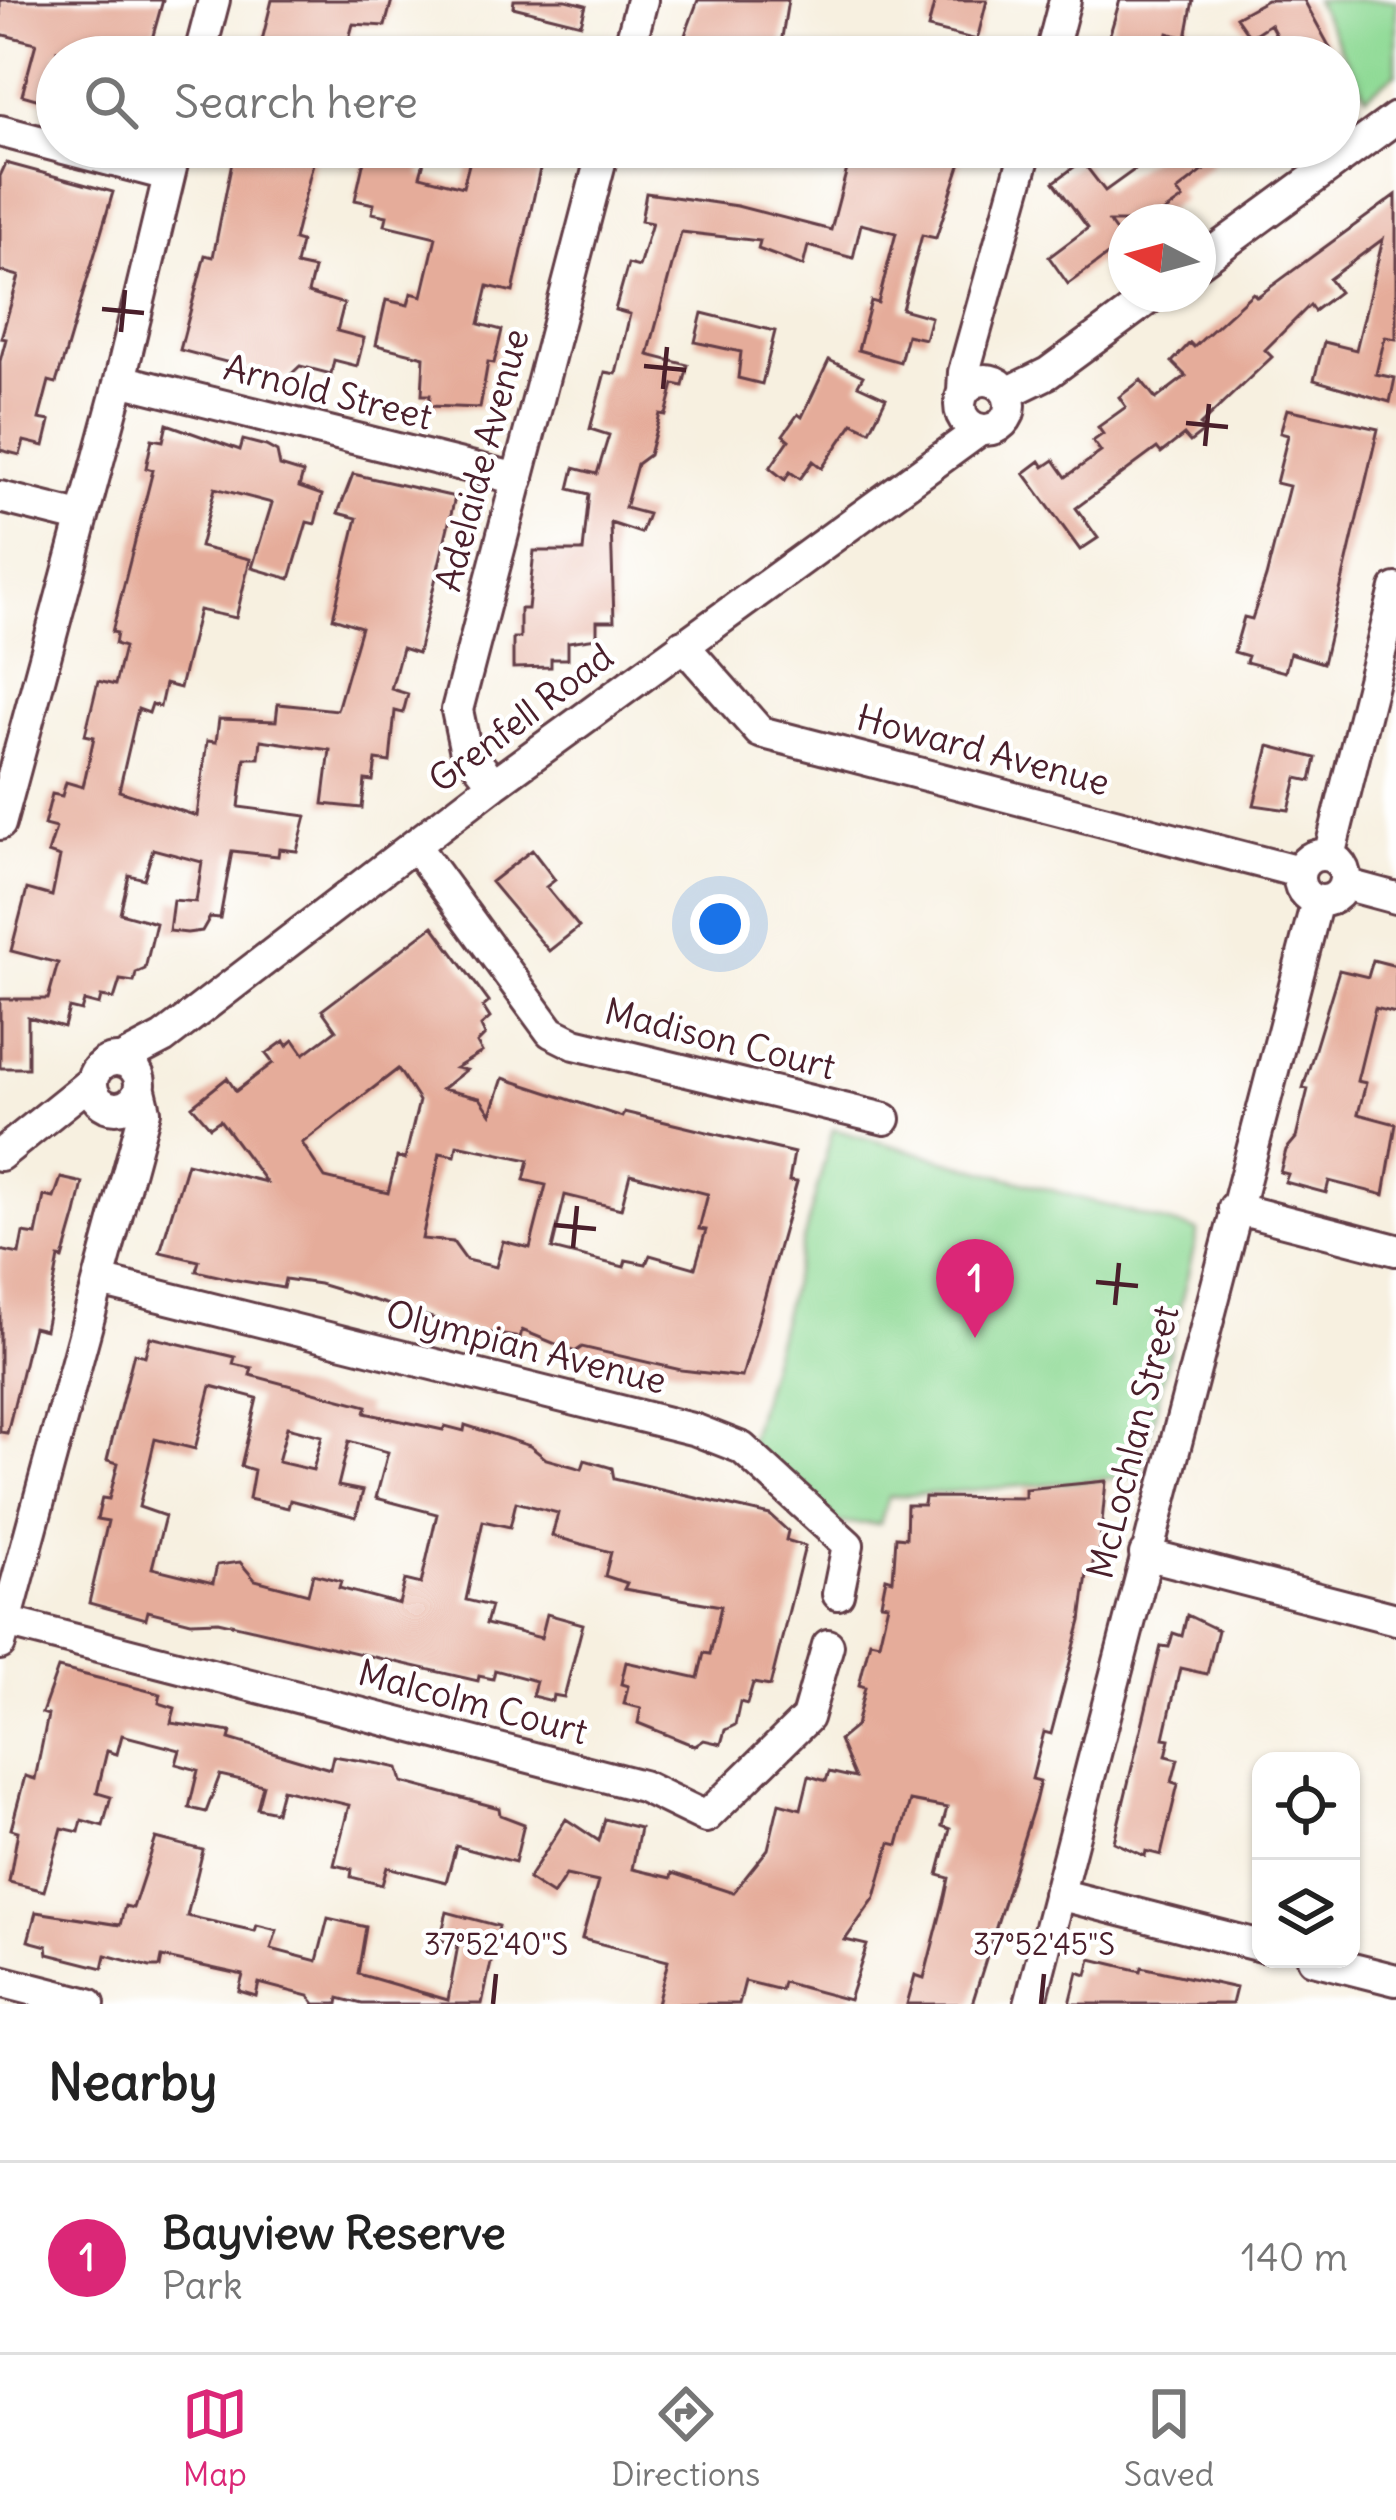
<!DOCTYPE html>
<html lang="en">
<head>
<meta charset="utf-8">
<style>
	:root { --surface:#fff; --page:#f2f2f2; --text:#222; --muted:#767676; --line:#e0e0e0; --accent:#db2777 }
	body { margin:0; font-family:Delius,sans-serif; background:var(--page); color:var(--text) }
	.controls { position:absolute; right:36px; bottom:36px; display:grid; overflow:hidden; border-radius:24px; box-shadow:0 3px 9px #0004 }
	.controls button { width:108px; height:108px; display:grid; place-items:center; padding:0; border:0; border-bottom:3px solid var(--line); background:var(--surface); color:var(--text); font:60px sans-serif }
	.compass { position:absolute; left:1108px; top:204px; width:108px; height:108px; border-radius:50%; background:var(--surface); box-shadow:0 3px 9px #0004; rotate:276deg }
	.you { position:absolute; left:720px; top:924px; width:42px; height:42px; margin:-30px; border:9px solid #fff; border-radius:50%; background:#1a73e8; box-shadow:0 0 0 18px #1a73e833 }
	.badge { display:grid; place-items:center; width:78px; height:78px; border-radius:50%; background:var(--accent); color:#fff; font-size:39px; font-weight:700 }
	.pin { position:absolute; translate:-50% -99px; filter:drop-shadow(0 3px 6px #0008) }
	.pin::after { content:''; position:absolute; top:63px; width:42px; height:36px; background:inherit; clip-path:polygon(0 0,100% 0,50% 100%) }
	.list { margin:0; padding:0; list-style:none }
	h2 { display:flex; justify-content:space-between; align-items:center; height:156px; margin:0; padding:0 48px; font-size:51px }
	h2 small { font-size:39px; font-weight:400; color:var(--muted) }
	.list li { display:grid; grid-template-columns:78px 1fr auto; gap:36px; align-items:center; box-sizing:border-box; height:192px; padding:0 48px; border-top:3px solid var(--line) }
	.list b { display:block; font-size:45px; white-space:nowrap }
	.list p { margin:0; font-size:39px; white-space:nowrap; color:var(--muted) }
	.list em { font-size:39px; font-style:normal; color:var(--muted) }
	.icon { flex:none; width:66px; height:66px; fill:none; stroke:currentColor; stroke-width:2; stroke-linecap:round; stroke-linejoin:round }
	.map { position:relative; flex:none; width:1396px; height:2004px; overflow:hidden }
	.search { position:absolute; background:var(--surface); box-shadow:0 3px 9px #0004; left:36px; right:36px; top:36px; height:132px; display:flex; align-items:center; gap:30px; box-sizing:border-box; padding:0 42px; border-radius:66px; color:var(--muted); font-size:45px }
	.sheet { height:348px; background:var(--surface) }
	nav { display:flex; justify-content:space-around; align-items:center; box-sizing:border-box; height:168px; border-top:3px solid var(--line); background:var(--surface); font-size:33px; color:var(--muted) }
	nav a { display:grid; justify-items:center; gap:6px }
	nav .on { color:var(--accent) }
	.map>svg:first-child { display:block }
	.green { fill:#90da96; stroke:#6d7c60; stroke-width:3 }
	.building { fill:#e5ac9a; fill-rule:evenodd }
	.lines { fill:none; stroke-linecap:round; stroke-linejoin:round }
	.minor-casing { stroke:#643e46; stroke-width:36 }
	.minor { stroke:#fff; stroke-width:30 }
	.ticks { fill:none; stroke:#4a1f2b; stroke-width:4.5 }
	.labels { text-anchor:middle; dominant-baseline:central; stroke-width:9; stroke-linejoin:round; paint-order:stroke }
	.street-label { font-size:36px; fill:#4a1f2b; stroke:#fff }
	.ticks-label { font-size:30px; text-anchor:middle; fill:#4a1f2b; stroke:#fff; stroke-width:9; stroke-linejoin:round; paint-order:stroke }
</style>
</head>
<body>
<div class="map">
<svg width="1396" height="2004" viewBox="0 0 1396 2004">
	<rect width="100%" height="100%" fill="#fff"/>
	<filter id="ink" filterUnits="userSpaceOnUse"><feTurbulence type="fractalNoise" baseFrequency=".00833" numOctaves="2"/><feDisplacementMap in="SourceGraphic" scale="24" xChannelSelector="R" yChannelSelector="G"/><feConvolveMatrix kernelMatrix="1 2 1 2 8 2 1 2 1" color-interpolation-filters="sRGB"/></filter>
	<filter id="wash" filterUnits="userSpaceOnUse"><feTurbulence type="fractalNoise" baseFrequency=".004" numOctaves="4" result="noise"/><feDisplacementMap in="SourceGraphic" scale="48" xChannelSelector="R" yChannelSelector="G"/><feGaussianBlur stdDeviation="2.7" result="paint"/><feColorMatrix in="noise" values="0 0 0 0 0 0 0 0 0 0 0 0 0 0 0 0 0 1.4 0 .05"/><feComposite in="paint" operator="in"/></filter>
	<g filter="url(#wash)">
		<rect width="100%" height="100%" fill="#f7f0e0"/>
		<path class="green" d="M 1315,0 L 1396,0 L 1396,73 L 1366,96 Z
			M 833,1129 L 1198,1231 L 1140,1476 L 888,1497 L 880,1524 L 839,1523 L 748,1446 Z"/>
		<g id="blocks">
			<path class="building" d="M 0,0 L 163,0 L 147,57 L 80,57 L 57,51 L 57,105 L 22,95 L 36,43 L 0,34 Z
				M 272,0 L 392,0 L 385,26 L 353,24 L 344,57 L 258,57 Z
				M 514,0 L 566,0 L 586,5 L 581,24 L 513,7 Z
				M 698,0 L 788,0 L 780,50 L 746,43 L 739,57 L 677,57 Z
				M 935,0 L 987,0 L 977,40 L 928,28 Z
				M 1120,0 L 1193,0 L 1186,38 L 1168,33 L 1162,57 L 1104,54 Z
				M 1267,0 L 1304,0 L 1335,57 L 1302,57 L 1298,49 L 1287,55 L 1270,24 L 1250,37 L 1236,17 Z
				M 235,147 L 317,147 L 294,240 L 301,242 L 296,265 L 314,269 L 308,293 L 344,304 L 337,331 L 364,338 L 357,366 L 334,360 L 331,374 L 300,366 L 287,378 L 180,350 L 205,255 L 213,257 Z
				M 367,147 L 428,147 L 420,176 L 463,187 L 470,160 L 477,161 L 480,149 L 541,164 L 513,292 L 488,286 L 479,324 L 502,330 L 494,363 L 488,362 L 480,408 L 429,406 L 430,395 L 422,395 L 424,357 L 376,345 L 386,300 L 408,305 L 411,293 L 422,296 L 436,237 L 385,225 L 387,216 L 372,213 L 374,204 L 355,200 Z
				M 879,147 L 966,147 L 936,238 L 922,235 L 902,309 L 931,317 L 925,339 L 907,335 L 900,362 L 858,350 L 871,301 L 878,303 L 896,233 L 861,224 L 853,258 L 808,246 L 803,266 L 758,249 L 760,241 L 681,232 L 648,355 L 688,365 L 683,386 L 674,384 L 666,415 L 660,414 L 649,455 L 637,464 L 625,508 L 648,514 L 641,533 L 611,523 L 614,621 L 597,621 L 597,638 L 568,642 L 568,659 L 551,659 L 551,667 L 513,668 L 513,638 L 520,638 L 520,609 L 528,609 L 534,551 L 583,551 L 589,494 L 569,489 L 574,468 L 597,474 L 609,435 L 590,429 L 605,372 L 616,374 L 630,314 L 615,310 L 628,264 L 639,267 L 652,223 L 641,221 L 646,193 L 737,206 L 831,230 L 852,150 L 877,156 Z
				M 1166,147 L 1199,147 L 1212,164 L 1177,191 L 1183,199 L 1150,222 L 1109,222 L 1124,243 L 1068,284 L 1049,257 L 1088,228 L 1054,182 L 1082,161 L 1105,191 Z
				M 6,163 L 113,192 L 65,355 L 56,383 L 49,381 L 39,419 L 50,421 L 44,446 L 24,441 L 20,455 L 0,450 L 0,361 L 6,339 L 1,338 L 19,276 L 0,271 L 0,176 Z
				M 1396,195 L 1396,339 L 1385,337 L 1376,374 L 1395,378 L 1390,402 L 1314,380 L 1324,342 L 1356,350 L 1383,239 L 1329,279 L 1339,292 L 1314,311 L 1310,305 L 1265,350 L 1272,357 L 1200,425 L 1204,431 L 1190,442 L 1184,435 L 1161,453 L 1157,448 L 1076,508 L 1098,538 L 1080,550 L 1024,473 L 1040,461 L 1044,467 L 1054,460 L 1066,477 L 1101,452 L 1093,441 L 1103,434 L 1098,427 L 1126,407 L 1119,397 L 1141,380 L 1156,399 L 1186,376 L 1172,362 L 1190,343 L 1194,347 L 1253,293 L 1257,297 Z
				M 702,313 L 775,331 L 762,384 L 738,378 L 741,352 L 695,342 Z
				M 829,360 L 863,376 L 858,385 L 886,398 L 870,431 L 853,423 L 822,468 L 813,461 L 800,479 L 790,472 L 785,480 L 770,468 L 789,440 L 783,435 L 798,414 L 802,417 Z
				M 1287,409 L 1378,429 L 1323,663 L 1290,653 L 1285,672 L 1246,662 L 1248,656 L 1234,652 L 1244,617 L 1252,619 L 1266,577 L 1289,486 L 1276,483 L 1288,435 L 1280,433 Z
				M 167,424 L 240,450 L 243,440 L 266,446 L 277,452 L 280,466 L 303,473 L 299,487 L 322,495 L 315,524 L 307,522 L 290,579 L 252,568 L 272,503 L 215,488 L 200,547 L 250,559 L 236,618 L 199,610 L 180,688 L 165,684 L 160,707 L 152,704 L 149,713 L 138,709 L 119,791 L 197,816 L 207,741 L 216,742 L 219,719 L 276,721 L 278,704 L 337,710 L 361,627 L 333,618 L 357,518 L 338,513 L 353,474 L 455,497 L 418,653 L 402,648 L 391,689 L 408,694 L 403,713 L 395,711 L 390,762 L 376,760 L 373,781 L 365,780 L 362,808 L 323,804 L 330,750 L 261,740 L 259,758 L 245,758 L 239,807 L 306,816 L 297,851 L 279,849 L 278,856 L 232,851 L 220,918 L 210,917 L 202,931 L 187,933 L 169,931 L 173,900 L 196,902 L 202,862 L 153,849 L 144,879 L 129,875 L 120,913 L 156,923 L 145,969 L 136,973 L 134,982 L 120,980 L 114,999 L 101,997 L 99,1005 L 84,1001 L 81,1011 L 69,1008 L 64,1027 L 28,1017 L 28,1068 L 0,1068 L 0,999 L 48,999 L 58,963 L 11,951 L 27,889 L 52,896 L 60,857 L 48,853 L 56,828 L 44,825 L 52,794 L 62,796 L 66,782 L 83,787 L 94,737 L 85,735 L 98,681 L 115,685 L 124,647 L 115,644 L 117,633 L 112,632 L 153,470 L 146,468 L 152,439 L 163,441 Z
				M 1269,746 L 1316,758 L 1311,781 L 1297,778 L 1289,810 L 1254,805 Z
				M 532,850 L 555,880 L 546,887 L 579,927 L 549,951 L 491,882 Z
				M 433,926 L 489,1002 L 483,1007 L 490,1018 L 481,1026 L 485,1035 L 477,1043 L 482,1052 L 456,1068 L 466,1070 L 442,1089 L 480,1098 L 491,1114 L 503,1078 L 622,1117 L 624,1112 L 794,1153 L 789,1181 L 797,1182 L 742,1377 L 681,1370 L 582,1347 L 575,1352 L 522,1330 L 520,1338 L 469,1329 L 319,1284 L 285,1279 L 283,1288 L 231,1279 L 196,1271 L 199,1261 L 160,1252 L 187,1163 L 266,1182 L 220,1120 L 210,1127 L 192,1106 L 227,1078 L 236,1091 L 273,1063 L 266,1054 L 284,1041 L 287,1046 L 294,1040 L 304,1054 L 336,1030 L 322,1010 ZM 398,1069 L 419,1101 L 405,1159 L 397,1157 L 388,1193 L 325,1178 L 302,1143 ZM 457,1145 L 529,1160 L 524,1180 L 546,1185 L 530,1248 L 503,1241 L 496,1267 L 466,1260 L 453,1242 L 422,1239 L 440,1153 L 455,1156 ZM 630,1174 L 708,1194 L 699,1229 L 706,1230 L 695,1268 L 650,1255 L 646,1264 L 626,1260 L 624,1267 L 552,1249 L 565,1195 L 621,1209 Z
				M 1373,960 L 1396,966 L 1396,1013 L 1375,1008 L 1357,1081 L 1366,1083 L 1358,1114 L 1396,1124 L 1384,1195 L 1329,1181 L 1326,1193 L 1285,1182 L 1288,1174 L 1280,1172 L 1286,1150 L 1296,1138 L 1308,1089 L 1303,1088 L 1339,970 L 1368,977 Z
				M 61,1178 L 83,1183 L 76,1214 L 63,1259 L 59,1258 L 45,1330 L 33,1327 L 7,1433 L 0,1432 L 0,1250 L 19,1254 L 23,1233 L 36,1235 L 44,1196 L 54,1198 Z
				M 150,1337 L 235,1357 L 233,1364 L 252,1368 L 250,1375 L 367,1406 L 365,1413 L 443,1430 L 445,1426 L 464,1431 L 465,1425 L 530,1446 L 546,1459 L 582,1469 L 585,1460 L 612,1468 L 614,1479 L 770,1515 L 788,1531 L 786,1540 L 805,1546 L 770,1686 L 753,1683 L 747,1704 L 740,1702 L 735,1725 L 725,1730 L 721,1744 L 704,1740 L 695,1746 L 638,1723 L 641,1708 L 624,1704 L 628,1686 L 621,1684 L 626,1662 L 698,1678 L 704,1653 L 710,1654 L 721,1606 L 624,1589 L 627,1583 L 605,1576 L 611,1552 L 552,1536 L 558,1513 L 516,1502 L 510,1527 L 483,1521 L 466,1600 L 491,1606 L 486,1624 L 541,1638 L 547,1614 L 583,1624 L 564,1697 L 553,1695 L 552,1701 L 532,1696 L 536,1681 L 495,1670 L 493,1679 L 479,1676 L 478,1681 L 218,1621 L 191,1622 L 148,1611 L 146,1619 L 89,1603 L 108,1521 L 97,1519 L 102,1498 L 109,1499 L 118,1463 L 107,1460 L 134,1353 L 145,1356 ZM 211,1386 L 257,1398 L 241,1466 L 254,1470 L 249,1499 L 288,1508 L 290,1500 L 356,1517 L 363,1491 L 338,1486 L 349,1441 L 388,1452 L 376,1498 L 437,1514 L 421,1584 L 405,1580 L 399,1604 L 339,1588 L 341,1581 L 313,1574 L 308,1594 L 255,1580 L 240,1562 L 217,1565 L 213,1583 L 152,1568 L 165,1516 L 139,1507 L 155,1439 L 195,1449 ZM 287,1427 L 322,1436 L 313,1470 L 278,1462 Z
				M 1106,1481 L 1099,1553 L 1094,1554 L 1092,1574 L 1087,1574 L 1081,1621 L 1051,1734 L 1044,1732 L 1032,1779 L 1040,1781 L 1035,1802 L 972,2004 L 907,2004 L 915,1975 L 924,1978 L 945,1897 L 949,1878 L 938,1875 L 950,1829 L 942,1826 L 947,1808 L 910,1801 L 898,1845 L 890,1843 L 875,1897 L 845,1940 L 867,1945 L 849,2000 L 783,1982 L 781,1990 L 745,1981 L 739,2004 L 657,2004 L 668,1961 L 582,1939 L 598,1882 L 566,1875 L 553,1895 L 528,1879 L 566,1819 L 599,1841 L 605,1819 L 640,1828 L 632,1869 L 671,1878 L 672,1873 L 733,1893 L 768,1849 L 779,1803 L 801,1809 L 809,1776 L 826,1781 L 829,1772 L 855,1778 L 839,1740 L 856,1726 L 865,1687 L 859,1685 L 870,1641 L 879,1643 L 888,1604 L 881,1603 L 886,1578 L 893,1580 L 896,1537 L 906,1538 L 907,1505 L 924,1505 L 925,1497 L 1025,1498 L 1025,1489 Z
				M 1187,1615 L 1218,1630 L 1207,1674 L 1180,1668 L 1164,1738 L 1170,1739 L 1166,1756 L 1178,1759 L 1172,1782 L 1178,1784 L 1161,1855 L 1146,1851 L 1145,1856 L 1114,1842 L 1161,1646 L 1169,1647 L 1173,1633 L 1182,1636 Z
				M 58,1668 L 161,1694 L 159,1703 L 175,1708 L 171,1723 L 231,1732 L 229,1739 L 330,1769 L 333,1756 L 380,1764 L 398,1768 L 402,1782 L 499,1808 L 500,1815 L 524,1824 L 515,1862 L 456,1846 L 446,1882 L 387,1867 L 382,1885 L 351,1877 L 352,1869 L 334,1865 L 349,1805 L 282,1789 L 276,1812 L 257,1808 L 263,1785 L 220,1775 L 206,1812 L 189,1808 L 198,1770 L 176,1764 L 180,1750 L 122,1735 L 117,1754 L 107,1751 L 97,1793 L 111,1797 L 103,1826 L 82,1820 L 79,1832 L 62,1828 L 44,1891 L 9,1882 L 18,1831 L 11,1829 L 25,1776 L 35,1779 L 48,1715 L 42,1713 Z
				M 156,1838 L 203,1850 L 187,1916 L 255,1931 L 257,1925 L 277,1930 L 271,1949 L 317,1961 L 328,1918 L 366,1927 L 358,1974 L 448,2000 L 458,1945 L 440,1940 L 447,1912 L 499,1926 L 482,2004 L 362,2004 L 339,1998 L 338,2004 L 315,2004 L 309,1996 L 259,1983 L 256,1996 L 239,1991 L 243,1975 L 162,1957 L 160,1967 L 150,1967 L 106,1955 L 103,1968 L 48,1954 L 47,1946 L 28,1941 L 36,1912 L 120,1925 L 125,1906 L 133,1908 Z
				M 1091,1959 L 1141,1971 L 1142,1967 L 1236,1988 L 1232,2004 L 1070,2004 L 1078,1972 L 1087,1975 Z"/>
		</g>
	</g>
	<g filter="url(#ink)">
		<use href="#blocks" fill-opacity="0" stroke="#643e46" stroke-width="3"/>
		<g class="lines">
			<g class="minor-casing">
				<path id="minor" d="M 199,57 L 214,0
					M 627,57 L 642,0
					M 1050,57 L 1065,0
					M 0,131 L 57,146
					M 60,147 L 168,175
					M 1198,263 L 1396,118
					M 120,380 L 518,479
					M960 405a25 25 0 1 1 50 0a25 25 0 1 1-50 0Z
					M 963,392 L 964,372 L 1027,147
					M 1007,393 L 1048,373 L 1155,294
					M 0,497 L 80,517
					M 683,645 L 760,732 L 1299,872
					M 494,784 L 465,748 L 457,710 L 604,147
					M 0,824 L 120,380 L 176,147
					M 415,846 L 551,1032 L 575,1044 L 885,1119
					M1299 878a23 23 0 1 1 46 0a23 23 0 1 1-46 0Z
					M 1329,856 L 1396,589
					M 1344,884 L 1396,898
					M92 1084a24 24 0 1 1 48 0a24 24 0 1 1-48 0Z
					M 121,1060 L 163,1038 L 494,784 L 980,430
					M 0,1155 L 92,1081
					M 1234,1208 L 1396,1250
					M 100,1281 L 696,1430 L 742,1448 L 848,1545 L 838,1594
					M 1145,1554 L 1396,1619
					M 6,1622 L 642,1786 L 706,1817 L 807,1718 L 828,1645
					M 0,1644 L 145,1111 L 140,1090
					M 1058,1894 L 1261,1946
					M 1313,1959 L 1396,1980
					M 0,1981 L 89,2004
					M 1030,2004 L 1317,901"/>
			</g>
			<use href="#minor" class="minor"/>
		</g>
	</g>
	<path class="ticks" d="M 102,309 L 144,313M 121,332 L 125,290M 644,366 L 686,370M 663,389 L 667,347M 1186,423 L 1228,427M 1205,446 L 1209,404M 554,1225 L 596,1229M 573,1248 L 577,1206M 1096,1282 L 1138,1286M 1115,1305 L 1119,1263M 493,2004 L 496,1974M 1041,2004 L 1044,1974"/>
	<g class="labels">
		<g class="street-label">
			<text transform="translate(328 392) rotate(14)">Arnold Street</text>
			<text transform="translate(482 460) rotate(-75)">Adelaide Avenue</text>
			<text transform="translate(521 718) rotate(-37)">Grenfell Road</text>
			<text transform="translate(983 750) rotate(15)">Howard Avenue</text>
			<text transform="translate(720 1039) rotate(14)">Madison Court</text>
			<text transform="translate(526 1347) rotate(14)">Olympian Avenue</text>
			<text transform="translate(1133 1442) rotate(-76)">McLochlan Street</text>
			<text transform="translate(473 1702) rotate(15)">Malcolm Court</text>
		</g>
	</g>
	<g class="ticks-label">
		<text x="496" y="1955">37°52'40"S</text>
		<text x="1044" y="1955">37°52'45"S</text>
	</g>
</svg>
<div class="controls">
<button><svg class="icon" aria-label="locate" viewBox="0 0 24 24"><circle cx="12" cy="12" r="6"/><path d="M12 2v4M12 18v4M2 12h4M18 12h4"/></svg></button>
<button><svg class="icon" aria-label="layers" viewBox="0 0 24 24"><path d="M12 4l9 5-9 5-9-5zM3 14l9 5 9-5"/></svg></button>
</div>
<svg class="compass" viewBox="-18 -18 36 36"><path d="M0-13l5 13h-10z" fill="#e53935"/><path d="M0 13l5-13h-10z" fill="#767676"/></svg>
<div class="you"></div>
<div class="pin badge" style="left:975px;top:1338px">1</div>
<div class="search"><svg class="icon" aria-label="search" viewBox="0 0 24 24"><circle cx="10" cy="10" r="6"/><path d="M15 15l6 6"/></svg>Search here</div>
</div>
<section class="sheet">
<h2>Nearby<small></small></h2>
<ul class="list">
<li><span class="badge">1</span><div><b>Bayview Reserve</b><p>Park</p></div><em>140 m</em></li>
</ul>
</section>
<nav>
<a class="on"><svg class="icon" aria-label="map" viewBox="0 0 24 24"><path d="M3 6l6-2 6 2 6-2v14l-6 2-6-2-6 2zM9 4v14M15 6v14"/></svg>Map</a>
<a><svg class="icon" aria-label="directions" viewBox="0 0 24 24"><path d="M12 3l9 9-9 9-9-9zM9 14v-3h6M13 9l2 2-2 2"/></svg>Directions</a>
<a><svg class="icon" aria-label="saved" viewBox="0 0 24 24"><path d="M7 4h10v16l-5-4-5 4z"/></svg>Saved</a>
</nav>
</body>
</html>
